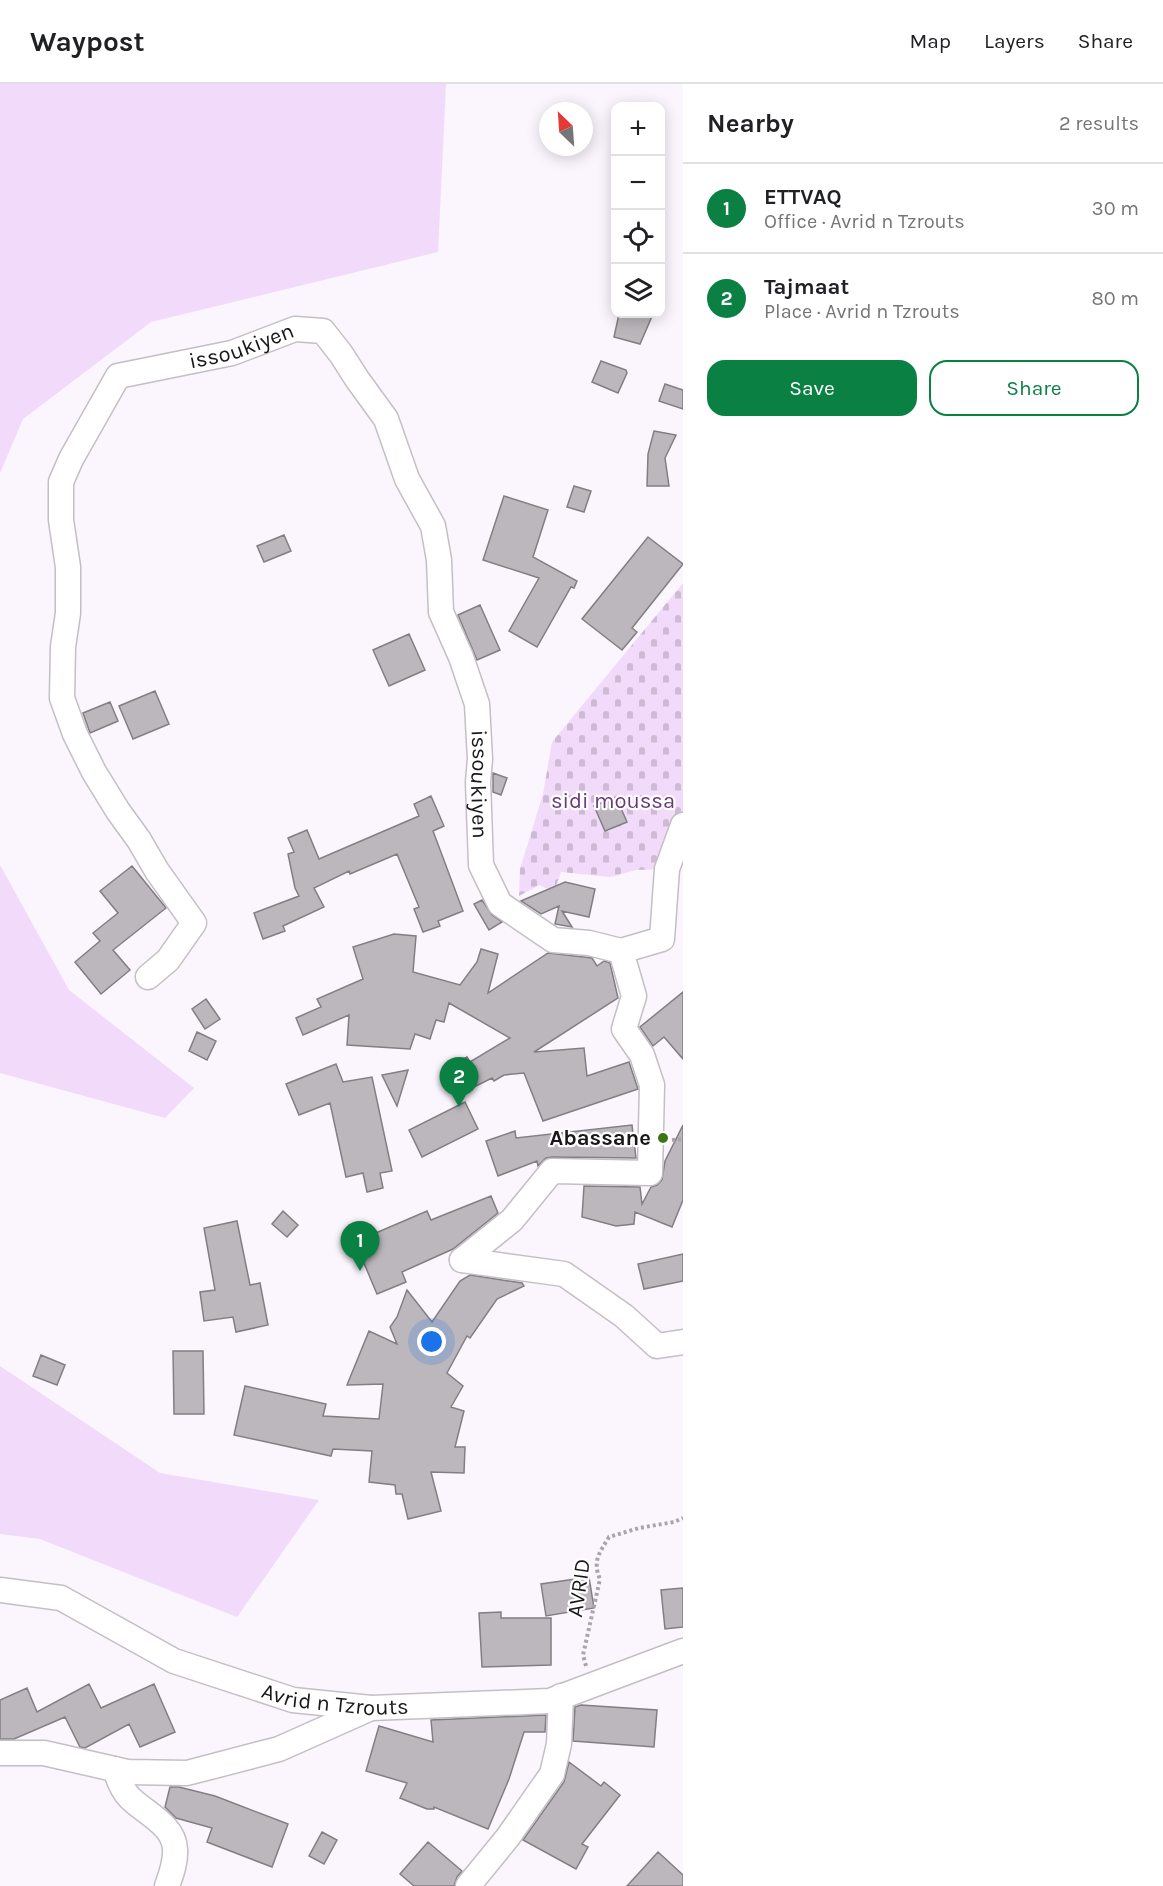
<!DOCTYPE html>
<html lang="en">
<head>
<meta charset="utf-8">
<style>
	:root { --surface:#fff; --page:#f6f6f6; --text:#202124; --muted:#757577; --line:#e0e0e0; --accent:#0b8043 }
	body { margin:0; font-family:Karla,sans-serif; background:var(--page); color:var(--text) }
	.controls { position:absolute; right:18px; top:18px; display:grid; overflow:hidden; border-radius:12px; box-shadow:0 3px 15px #0003 }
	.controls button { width:54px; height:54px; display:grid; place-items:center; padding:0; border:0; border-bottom:2px solid var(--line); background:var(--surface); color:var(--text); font:30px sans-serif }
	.compass { position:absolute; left:539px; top:18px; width:54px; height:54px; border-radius:50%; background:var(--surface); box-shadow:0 3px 15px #0003; rotate:335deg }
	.you { position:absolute; left:432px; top:1258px; width:21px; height:21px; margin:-15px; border:4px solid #fff; border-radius:50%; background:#1a73e8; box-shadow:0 0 0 9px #1a73e833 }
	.badge { display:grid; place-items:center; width:39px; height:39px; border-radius:50%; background:var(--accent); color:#fff; font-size:20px; font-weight:700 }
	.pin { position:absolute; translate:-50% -50px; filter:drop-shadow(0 2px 3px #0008) }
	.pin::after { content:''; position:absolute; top:32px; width:21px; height:18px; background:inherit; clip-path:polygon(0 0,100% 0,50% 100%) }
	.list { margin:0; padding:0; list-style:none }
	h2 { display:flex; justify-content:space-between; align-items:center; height:78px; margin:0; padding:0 24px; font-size:26px }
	h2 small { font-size:20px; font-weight:400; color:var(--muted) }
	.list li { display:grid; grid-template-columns:39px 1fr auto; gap:18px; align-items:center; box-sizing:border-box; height:90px; padding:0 24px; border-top:2px solid var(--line) }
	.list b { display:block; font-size:22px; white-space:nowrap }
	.list p { margin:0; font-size:20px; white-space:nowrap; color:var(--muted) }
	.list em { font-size:20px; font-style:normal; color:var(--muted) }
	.actions { display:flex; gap:12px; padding:18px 24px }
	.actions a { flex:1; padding:14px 0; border:2px solid var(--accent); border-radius:18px; text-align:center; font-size:21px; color:var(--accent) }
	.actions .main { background:var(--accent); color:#fff }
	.icon { flex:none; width:33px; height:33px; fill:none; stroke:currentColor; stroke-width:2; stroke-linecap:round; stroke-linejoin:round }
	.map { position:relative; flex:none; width:683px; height:1802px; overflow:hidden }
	header { display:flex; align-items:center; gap:36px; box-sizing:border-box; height:84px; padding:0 30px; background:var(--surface); border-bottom:2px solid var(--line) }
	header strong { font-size:28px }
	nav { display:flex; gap:33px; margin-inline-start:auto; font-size:21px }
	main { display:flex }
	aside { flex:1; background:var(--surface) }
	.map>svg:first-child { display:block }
	.green { fill:#f2dafa }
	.cemetery { fill:url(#cemetery-stones) }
	.building { fill:#bcb7bd; stroke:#837e84; stroke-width:1.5 }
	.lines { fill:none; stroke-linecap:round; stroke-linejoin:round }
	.minor-casing { stroke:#c4bfc5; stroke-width:27 }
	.path { stroke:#a9a5ab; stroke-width:4; stroke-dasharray:3 3; stroke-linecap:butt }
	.minor { stroke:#fff; stroke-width:24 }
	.poi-dot { fill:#387712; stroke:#fff; stroke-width:2 }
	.labels { text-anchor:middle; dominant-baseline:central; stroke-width:4.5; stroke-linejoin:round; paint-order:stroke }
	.street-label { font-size:22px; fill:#19171a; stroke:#fff }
	.park-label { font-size:22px; fill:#6a397a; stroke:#fff }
	.poi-label { font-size:22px; font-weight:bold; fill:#19171a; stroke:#fff; text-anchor:end }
</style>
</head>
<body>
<header>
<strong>Waypost</strong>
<nav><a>Map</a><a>Layers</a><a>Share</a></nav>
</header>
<main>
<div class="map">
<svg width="683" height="1802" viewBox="0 0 683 1802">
	<defs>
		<pattern id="cemetery-stones" width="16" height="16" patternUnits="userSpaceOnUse" patternTransform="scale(1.5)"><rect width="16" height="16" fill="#f2dafa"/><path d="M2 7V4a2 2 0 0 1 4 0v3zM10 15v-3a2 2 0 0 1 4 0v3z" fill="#cfbad6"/></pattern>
	</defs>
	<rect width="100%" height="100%" fill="#fbf5fd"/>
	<path class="green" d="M 0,0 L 446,0 L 438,168 L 151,238 L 23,335 L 0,389 Z
		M 0,781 L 69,906 L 194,1004 L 165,1034 L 0,989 Z
		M 0,1282 L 160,1389 L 319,1416 L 237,1533 L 40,1455 L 0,1450 Z"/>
	<path class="cemetery" d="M 683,499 L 683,740 L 667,785 L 636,786 L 610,793 L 561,788 L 554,808 L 539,801 L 519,812 L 520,785 L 543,710 L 552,658 Z"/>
	<path class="building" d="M 619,230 L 653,230 L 640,260 L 614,253 Z
		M 601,277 L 626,286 L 627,289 L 618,309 L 592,298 Z
		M 665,300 L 683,306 L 683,325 L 659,317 Z
		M 654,347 L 676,351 L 665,374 L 669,402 L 647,402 L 648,370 Z
		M 574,402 L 591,407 L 584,428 L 567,423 Z
		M 504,412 L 548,426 L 533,473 L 577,497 L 574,504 L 571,503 L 537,563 L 509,547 L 539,494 L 483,476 Z
		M 284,451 L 291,467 L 264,478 L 257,462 Z
		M 648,453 L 683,480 L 632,544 L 637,548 L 622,566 L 582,535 Z
		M 480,521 L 500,566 L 477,576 L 458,531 Z
		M 409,550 L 425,586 L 389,602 L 373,566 Z
		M 155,607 L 169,640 L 133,655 L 119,622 Z
		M 110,618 L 118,637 L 90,649 L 83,629 Z
		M 493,689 L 507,694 L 501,711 L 493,708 Z
		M 431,712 L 444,742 L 433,747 L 463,827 L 438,837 L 440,842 L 423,848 L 414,825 L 419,823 L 397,770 L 350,790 L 349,787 L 314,804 L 324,823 L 283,842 L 285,847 L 263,855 L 254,829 L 299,812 L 295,804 L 288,770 L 294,768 L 288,754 L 307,746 L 319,775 L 419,732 L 414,720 Z
		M 616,713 L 627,738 L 605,747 L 594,722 Z
		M 132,782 L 166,824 L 113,866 L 130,886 L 101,910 L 75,878 L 100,857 L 93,849 L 118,829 L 100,807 Z
		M 565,798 L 595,805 L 589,833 L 562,827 L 572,843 L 555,840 L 559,822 L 541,830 L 521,817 Z
		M 482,816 L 492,831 L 502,838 L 489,846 L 474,820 Z
		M 394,850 L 416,852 L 413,888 L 460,901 L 477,878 L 481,865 L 498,870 L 488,909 L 548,869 L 592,874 L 597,882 L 604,877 L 610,879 L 618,914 L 534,968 L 584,964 L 587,992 L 629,978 L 638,1005 L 543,1037 L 524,989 L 504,991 L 494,997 L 492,994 L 464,1008 L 450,981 L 467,973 L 470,978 L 510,954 L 449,919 L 444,938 L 436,936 L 430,955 L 415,950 L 410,965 L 347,961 L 349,931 L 303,951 L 296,934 L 321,923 L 317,915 L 363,895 L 353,863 Z
		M 683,908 L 683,975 L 664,953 L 653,962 L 640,943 Z
		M 206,915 L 220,935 L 205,945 L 192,925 Z
		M 197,948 L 216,957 L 207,976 L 189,967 Z
		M 336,980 L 343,998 L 372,993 L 392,1087 L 380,1089 L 383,1104 L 367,1108 L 363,1089 L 346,1093 L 330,1019 L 299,1031 L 286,1000 Z
		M 408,986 L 397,1022 L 382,991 Z
		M 465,1018 L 478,1045 L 422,1073 L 409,1046 Z
		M 632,1041 L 636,1074 L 552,1073 L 546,1074 L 538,1082 L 537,1077 L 498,1092 L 486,1057 L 515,1047 L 516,1054 Z
		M 683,1041 L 683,1116 L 672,1143 L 635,1128 L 634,1140 L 616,1142 L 582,1133 L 584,1102 L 640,1103 L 642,1120 L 651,1103 L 657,1101 L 662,1096 L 665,1077 Z
		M 491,1112 L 498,1129 L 453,1165 L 402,1188 L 406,1198 L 377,1210 L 355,1158 L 427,1127 L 431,1136 Z
		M 283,1127 L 298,1141 L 287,1153 L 272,1140 Z
		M 237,1137 L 250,1201 L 260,1199 L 268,1241 L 236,1248 L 233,1233 L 204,1237 L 200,1208 L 215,1206 L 204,1144 Z
		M 683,1170 L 683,1197 L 644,1205 L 638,1180 Z
		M 470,1191 L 522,1199 L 524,1202 L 497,1215 L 470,1254 L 467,1252 L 447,1289 L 463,1302 L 451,1323 L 464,1327 L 455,1363 L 465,1363 L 464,1389 L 431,1388 L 441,1427 L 408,1435 L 402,1410 L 396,1410 L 395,1401 L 369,1398 L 372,1367 L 333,1365 L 331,1372 L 234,1351 L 245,1302 L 326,1320 L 323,1332 L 379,1335 L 383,1300 L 347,1301 L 369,1247 L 397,1260 L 390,1243 L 397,1233 L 407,1206 L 432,1238 L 460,1197 Z
		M 173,1267 L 203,1267 L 204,1330 L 174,1330 Z
		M 41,1271 L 65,1281 L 57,1301 L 33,1292 Z
		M 589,1493 L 594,1524 L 546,1532 L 541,1500 Z
		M 683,1504 L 683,1543 L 665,1545 L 661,1506 Z
		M 501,1528 L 501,1534 L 551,1534 L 551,1581 L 482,1583 L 479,1529 Z
		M 89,1600 L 101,1624 L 154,1600 L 175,1648 L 140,1663 L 129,1640 L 85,1664 L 80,1663 L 65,1633 L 14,1655 L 0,1655 L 0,1616 L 27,1604 L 37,1628 Z
		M 581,1621 L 657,1626 L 654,1663 L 573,1657 L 575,1623 Z
		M 546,1631 L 545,1648 L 524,1648 L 509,1695 L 488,1745 L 434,1723 L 434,1725 L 427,1725 L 400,1714 L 407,1699 L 366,1687 L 379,1642 L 433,1658 L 431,1636 Z
		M 569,1678 L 601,1702 L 604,1698 L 620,1711 L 582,1760 L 588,1763 L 576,1785 L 523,1756 L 564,1698 Z
		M 170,1703 L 179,1703 L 215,1712 L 288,1740 L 272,1783 L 207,1758 L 212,1744 L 176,1734 L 165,1723 Z
		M 322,1748 L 337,1756 L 324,1780 L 309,1772 Z
		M 428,1758 L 462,1787 L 457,1793 L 454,1802 L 414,1802 L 400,1790 Z
		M 658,1768 L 683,1791 L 683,1802 L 627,1802 Z"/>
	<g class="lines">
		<g class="minor-casing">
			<g id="minor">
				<path id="s1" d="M 148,893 L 168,876 L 194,839 L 157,787 L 139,756 L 118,727 L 94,688 L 75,650 L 62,614 L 63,563 L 68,529 L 68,483 L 61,436 L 61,398 L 71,375 L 118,292 L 232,269 L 295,245 L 323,247 L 341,270 L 357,295 L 386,335 L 407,395 L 433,442 L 439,476 L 441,528 L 461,573 L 477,620 L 480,675 L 478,698 L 481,781 L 500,820 L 553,856 L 589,859 L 621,867"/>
				<path d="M 462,1176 L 512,1136 L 552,1087 L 650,1089 L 652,1001 L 642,971 L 624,945 L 634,912 L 621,867 L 662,855 L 667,785 L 683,741"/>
				<path d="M 462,1176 L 564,1190 L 624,1232 L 657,1262 L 683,1258"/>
				<path id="s2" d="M 0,1506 L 61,1514 L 174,1577 L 293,1616 L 371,1624 L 550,1617 L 683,1567"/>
				<path d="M 0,1669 L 44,1669 L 127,1688 L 187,1689 L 279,1665 L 371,1624"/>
				<path d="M 115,1685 C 118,1695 123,1707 130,1714 C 145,1729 174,1741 175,1765 C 176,1778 171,1791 167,1802"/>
				<path d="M 468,1802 L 508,1753 L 552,1690 L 559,1660 L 561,1612"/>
			</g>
		</g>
		<path class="path" d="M 672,1056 L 683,1055
			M 586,1582 L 583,1571 L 600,1495 C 592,1477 600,1468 609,1453 L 639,1444 L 674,1438 L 683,1434"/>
		<use href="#minor" class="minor"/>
	</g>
	<circle class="poi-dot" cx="663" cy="1054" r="6"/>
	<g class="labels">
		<g class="street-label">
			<text stroke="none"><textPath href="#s1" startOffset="798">issoukiyen</textPath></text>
			<text stroke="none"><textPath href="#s1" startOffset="1374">issoukiyen</textPath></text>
			<text transform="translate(579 1504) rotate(-82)">AVRID</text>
			<text stroke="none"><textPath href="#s2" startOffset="358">Avrid n Tzrouts</textPath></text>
		</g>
		<g class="park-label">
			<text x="613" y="717">sidi moussa</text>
		</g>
		<g class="poi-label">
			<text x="651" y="1054">Abassane</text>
		</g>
	</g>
</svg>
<div class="controls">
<button>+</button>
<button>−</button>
<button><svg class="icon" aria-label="locate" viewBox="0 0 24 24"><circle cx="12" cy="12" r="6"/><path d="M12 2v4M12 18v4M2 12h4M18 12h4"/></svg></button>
<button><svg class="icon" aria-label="layers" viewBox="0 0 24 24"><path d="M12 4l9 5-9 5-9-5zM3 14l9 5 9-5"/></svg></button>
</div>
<svg class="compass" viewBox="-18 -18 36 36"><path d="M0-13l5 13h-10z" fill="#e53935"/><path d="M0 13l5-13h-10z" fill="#757577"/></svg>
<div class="you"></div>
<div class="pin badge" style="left:360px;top:1187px">1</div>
<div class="pin badge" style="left:459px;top:1023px">2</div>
</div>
<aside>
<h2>Nearby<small>2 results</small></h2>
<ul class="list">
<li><span class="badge">1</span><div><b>ETTVAQ</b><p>Office · Avrid n Tzrouts</p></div><em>30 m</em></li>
<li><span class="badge">2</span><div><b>Tajmaat</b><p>Place · Avrid n Tzrouts</p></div><em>80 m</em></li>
</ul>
<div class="actions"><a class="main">Save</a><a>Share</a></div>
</aside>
</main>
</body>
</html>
